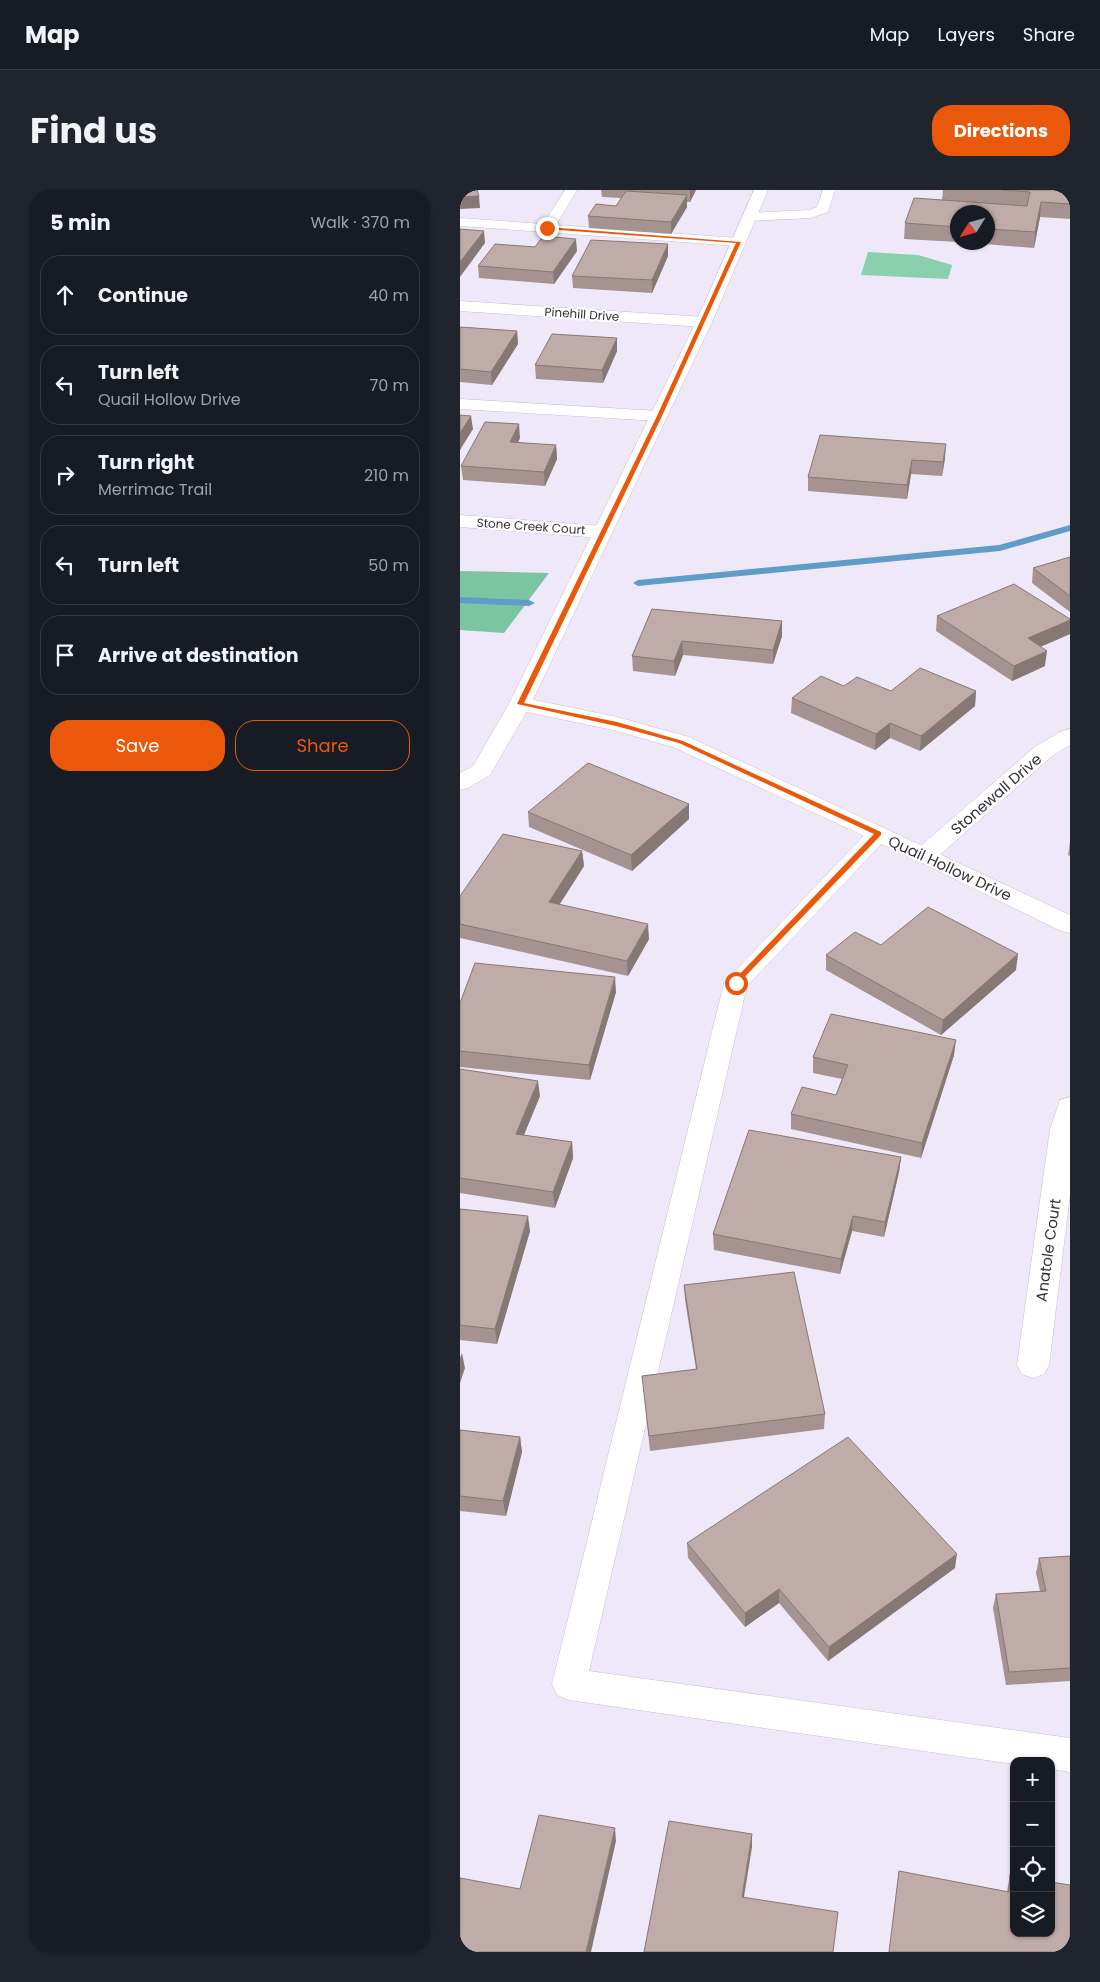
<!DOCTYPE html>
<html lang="en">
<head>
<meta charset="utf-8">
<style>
	:root { --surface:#171b24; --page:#20242c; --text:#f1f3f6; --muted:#9ea1a6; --line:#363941; --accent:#ea580c }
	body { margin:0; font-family:Poppins,sans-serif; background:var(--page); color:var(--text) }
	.controls { position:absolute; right:15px; bottom:15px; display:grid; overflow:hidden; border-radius:10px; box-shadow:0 1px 4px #0004 }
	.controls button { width:45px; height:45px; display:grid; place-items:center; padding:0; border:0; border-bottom:1px solid var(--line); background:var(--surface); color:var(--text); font:25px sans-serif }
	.compass { position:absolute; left:490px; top:15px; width:45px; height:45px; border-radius:50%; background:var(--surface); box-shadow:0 1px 4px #0004; rotate:233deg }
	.stop { position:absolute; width:15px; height:15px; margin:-11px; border:4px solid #ea580c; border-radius:50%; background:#fff }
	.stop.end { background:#ea580c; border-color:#fff; box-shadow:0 1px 5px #0008 }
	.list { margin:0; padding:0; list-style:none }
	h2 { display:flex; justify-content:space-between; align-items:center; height:65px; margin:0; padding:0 20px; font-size:21px }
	h2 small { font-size:16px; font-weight:400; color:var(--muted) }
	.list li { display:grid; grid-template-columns:32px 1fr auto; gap:15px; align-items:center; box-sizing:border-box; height:80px; margin:0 10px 10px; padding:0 10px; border:1px solid var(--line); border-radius:20px }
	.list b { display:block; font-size:19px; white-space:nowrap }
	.list p { margin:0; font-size:16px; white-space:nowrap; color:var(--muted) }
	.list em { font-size:16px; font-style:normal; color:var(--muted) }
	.actions { display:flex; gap:10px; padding:15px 20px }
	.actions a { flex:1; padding:11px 0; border:1px solid var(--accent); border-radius:20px; text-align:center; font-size:18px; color:var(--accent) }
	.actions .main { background:var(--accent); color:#fff }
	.icon { flex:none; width:28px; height:28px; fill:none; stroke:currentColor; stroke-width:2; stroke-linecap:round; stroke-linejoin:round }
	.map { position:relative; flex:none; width:610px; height:1762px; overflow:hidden; border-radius:20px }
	header { display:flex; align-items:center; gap:30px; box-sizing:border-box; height:70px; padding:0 25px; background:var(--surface); border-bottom:1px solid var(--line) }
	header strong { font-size:24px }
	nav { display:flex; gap:28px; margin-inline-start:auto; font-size:18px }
	.intro { display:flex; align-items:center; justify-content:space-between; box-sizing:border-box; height:120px; padding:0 30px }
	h1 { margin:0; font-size:35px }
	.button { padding:12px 22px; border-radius:20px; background:var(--accent); color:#fff; font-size:18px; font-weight:700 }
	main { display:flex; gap:30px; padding:0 30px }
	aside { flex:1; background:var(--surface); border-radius:20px; box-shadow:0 1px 4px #0004 }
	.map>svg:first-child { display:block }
	.green { fill:#8acfae }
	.forest { fill:#7bc5a2 }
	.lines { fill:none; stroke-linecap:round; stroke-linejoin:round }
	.stream { fill:#5f9dc8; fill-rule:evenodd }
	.lane-casing { stroke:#c4bece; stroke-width:1 }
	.street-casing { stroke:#c4bece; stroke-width:1 }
	.secondary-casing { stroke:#c4bece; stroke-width:1 }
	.lane { fill:#fff; fill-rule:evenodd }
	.street { fill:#fff; fill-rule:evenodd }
	.secondary { fill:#fff; fill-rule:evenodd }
	.wall { fill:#a49390 }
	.shaded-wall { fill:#867875 }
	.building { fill:#bfaba7; stroke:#867875 }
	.route { fill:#ea580c }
	.labels { text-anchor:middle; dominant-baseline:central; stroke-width:4; stroke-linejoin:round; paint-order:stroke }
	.far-street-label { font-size:12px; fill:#323036; stroke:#fff }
	.street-label { font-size:15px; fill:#323036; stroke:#fff }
</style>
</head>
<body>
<header>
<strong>Map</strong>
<nav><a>Map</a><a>Layers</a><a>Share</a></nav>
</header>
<div class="intro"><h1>Find us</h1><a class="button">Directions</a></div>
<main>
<aside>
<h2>5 min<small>Walk · 370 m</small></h2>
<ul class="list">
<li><svg class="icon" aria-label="ahead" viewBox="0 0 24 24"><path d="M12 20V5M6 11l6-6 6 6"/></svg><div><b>Continue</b></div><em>40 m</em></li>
<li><svg class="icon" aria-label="left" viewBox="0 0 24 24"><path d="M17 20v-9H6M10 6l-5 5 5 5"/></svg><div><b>Turn left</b><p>Quail Hollow Drive</p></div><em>70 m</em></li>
<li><svg class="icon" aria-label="right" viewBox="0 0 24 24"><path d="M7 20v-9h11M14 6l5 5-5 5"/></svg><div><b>Turn right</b><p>Merrimac Trail</p></div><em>210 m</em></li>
<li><svg class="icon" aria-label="left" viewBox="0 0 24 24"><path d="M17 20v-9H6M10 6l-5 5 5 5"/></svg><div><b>Turn left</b></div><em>50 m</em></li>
<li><svg class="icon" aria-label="arrive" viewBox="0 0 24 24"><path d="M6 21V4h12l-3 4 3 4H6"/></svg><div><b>Arrive at destination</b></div></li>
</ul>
<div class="actions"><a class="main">Save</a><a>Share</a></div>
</aside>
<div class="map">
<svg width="610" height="1762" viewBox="0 0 610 1762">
	<rect width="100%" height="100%" fill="#efe8f8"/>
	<path class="green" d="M 408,62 L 458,65 L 492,75 L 488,89 L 401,85 Z"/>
	<path class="forest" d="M 0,381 L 89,383 L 44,443 L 0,440 Z"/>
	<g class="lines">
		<path class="stream" d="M 610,335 L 610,341 L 540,361 L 178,396 L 173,393 L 178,390 L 539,355 Z
			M 0,407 L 69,410 L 75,413 L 69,416 L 0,413 Z"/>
		<g class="lane-casing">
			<path id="lane" d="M 105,0 L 117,0 L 96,35 L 278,48 L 285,52 L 278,56 L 0,36 L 0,28 L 83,34 Z
				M 363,0 L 375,0 L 368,22 L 351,28 L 289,31 L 282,27 L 289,23 L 349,20 L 357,17 Z
				M 0,209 L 199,221 L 205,223 L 207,226 L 205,229 L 199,231 L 0,219 Z
				M 418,637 L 426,639 L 429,644 L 426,649 L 287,796 L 129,1481 L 610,1548 L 610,1582 L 591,1579 L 591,1571 L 554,1571 L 554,1574 L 109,1510 L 97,1505 L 92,1494 L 264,793 L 410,639 Z"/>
		</g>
		<g class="street-casing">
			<path id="street" d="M 0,111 L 244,127 L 250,129 L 252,132 L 250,135 L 244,137 L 0,121 Z
				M 0,325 L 142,336 L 149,338 L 152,342 L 149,346 L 142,348 L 0,337 Z
				M 60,507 L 157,527 L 229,547 L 610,725 L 610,743 L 601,741 L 456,670 L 213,557 L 153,540 L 52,519 L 49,514 L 52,509 Z
				M 610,907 L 610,1005 L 589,1175 L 584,1184 L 573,1188 L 562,1184 L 557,1175 L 590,939 L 600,910 Z"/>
		</g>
		<g class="secondary-casing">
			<path id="secondary" d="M 294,0 L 308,0 L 252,132 L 71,514 L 30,585 L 8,598 L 0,600 L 0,583 L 13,576 L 49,514 L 236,132 Z
				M 610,539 L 610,555 L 592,566 L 474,670 L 465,673 L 456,670 L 453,665 L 456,660 L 576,556 L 602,541 Z"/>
		</g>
		<use href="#lane" class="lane"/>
		<use href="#street" class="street"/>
		<use href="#secondary" class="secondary"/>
	</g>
	<path class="wall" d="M 141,0 L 236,0 L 230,12 L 227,12 L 227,17 L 211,44 L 129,38 L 128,26 L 156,16 L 161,8 L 142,7 Z
		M 483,0 L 610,0 L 610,29 L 580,27 L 574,58 L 501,52 L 528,52 L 528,22 L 498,22 L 498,52 L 444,49 L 445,33 L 482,10 Z
		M 208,54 L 208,66 L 192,103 L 113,98 L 112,86 Z
		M 117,61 L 94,94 L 19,88 L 18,76 Z
		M 0,137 L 57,141 L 58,154 L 32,195 L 0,192 Z
		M 157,148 L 157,161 L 143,193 L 76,189 L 75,175 Z
		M 360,245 L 485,268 L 482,286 L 451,284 L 447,309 L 348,301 L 348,287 Z
		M 60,248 L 58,253 L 96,255 L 97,269 L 85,296 L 3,290 L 1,276 Z
		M 610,367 L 610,422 L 572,393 L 573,378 Z
		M 192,419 L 322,431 L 322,446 L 313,474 L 223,465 L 215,486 L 173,481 L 172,466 Z
		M 477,426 L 610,444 L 580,457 L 585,476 L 552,491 L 476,441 Z
		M 384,496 L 431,501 L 516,501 L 515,516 L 460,561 L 430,548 L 415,560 L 331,523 L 332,508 Z
		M 68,622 L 229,629 L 172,681 L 69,637 Z
		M 610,652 L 610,666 L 608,665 Z
		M 122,661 L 124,676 L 99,715 L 189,749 L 168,786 L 0,748 L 0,706 Z
		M 421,755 L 556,780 L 481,845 L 366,780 L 366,765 Z
		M 156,802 L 130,890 L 0,877 L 0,813 Z
		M 494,865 L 461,968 L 331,939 L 331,924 L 376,905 L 382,889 L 353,883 L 353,867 Z
		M 0,879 L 80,906 L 64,945 L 112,952 L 113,968 L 95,1018 L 0,1003 Z
		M 441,967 L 439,982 L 424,1047 L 392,1041 L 380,1084 L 254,1060 L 253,1044 Z
		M 0,1019 L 70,1041 L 37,1154 L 0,1150 Z
		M 224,1095 L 365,1224 L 364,1239 L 190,1261 L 182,1186 L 236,1179 L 225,1110 Z
		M 0,1240 L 60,1247 L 62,1262 L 46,1326 L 0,1321 Z
		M 227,1353 L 495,1378 L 368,1471 L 319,1413 L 285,1437 L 228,1368 Z
		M 610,1366 L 610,1491 L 546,1495 L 533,1418 L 536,1404 L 580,1401 L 576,1383 L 579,1368 Z
		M 550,1684 L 610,1762 L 547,1702 Z"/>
	<path class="shaded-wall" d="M 230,0 L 236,0 L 230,12 Z
		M 227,5 L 227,17 L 211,44 L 211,32 Z
		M 19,6 L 20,18 L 0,19 L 0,7 Z
		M 581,12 L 580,27 L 574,58 L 575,42 Z
		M 24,41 L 25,53 L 0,87 L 0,72 Z
		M 116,49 L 117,61 L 94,94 L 93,82 Z
		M 208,54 L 208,66 L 192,103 L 192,90 Z
		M 57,141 L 58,154 L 32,195 L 31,182 Z
		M 157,148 L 157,161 L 143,193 L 142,180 Z
		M 11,226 L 13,239 L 0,260 L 0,243 Z
		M 59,234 L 60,248 L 51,266 L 50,252 Z
		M 486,254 L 485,268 L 482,286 L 483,272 Z
		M 96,255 L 97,269 L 85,296 L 84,282 Z
		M 452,270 L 451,284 L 447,309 L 447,295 Z
		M 610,430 L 610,444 L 566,463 L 568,448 Z
		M 322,431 L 322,446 L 313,474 L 313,460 Z
		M 222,451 L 223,465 L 215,486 L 214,471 Z
		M 587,461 L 585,476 L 552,491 L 554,476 Z
		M 516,501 L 515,516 L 460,561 L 461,546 Z
		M 430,533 L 430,548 L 415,560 L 416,544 Z
		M 229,614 L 229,629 L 172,681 L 171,665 Z
		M 122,661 L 124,676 L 91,728 L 89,712 Z
		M 188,734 L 189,749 L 168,786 L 167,771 Z
		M 558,764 L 556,780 L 481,845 L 483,830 Z
		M 155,787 L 156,802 L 130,890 L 129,875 Z
		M 496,850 L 494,865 L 461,968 L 462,953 Z
		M 78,891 L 80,906 L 58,959 L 56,944 Z
		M 112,952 L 113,968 L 95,1018 L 93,1002 Z
		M 441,967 L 439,982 L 424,1047 L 425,1032 Z
		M 68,1026 L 70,1041 L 37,1154 L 35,1139 Z
		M 393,1026 L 392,1041 L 380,1084 L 381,1069 Z
		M 2,1163 L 5,1178 L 0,1193 L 0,1168 Z
		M 60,1247 L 62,1262 L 46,1326 L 43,1311 Z
		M 497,1364 L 495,1378 L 368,1471 L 369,1457 Z
		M 319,1399 L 319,1413 L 285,1437 L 285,1423 Z
		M 155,1638 L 156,1651 L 131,1762 L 126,1762 Z
		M 292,1644 L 292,1657 L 282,1719 L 282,1707 Z"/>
	<path class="building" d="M 0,0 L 17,0 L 19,6 L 0,7 Z
		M 542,0 L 610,0 L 610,14 L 581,12 L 575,42 L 528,39 L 528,22 L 498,22 L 498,37 L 445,33 L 454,8 L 567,16 L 570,2 Z
		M 166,1 L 227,5 L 211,32 L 128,26 L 136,14 L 156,16 Z
		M 0,39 L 24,41 L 0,72 Z
		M 83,46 L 116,49 L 93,82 L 18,76 L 35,54 L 75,57 Z
		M 131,50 L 208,54 L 192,90 L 112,86 Z
		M 0,137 L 57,141 L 31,182 L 0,179 Z
		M 92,144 L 157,148 L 142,180 L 75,175 Z
		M 0,225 L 11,226 L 0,243 Z
		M 25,232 L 59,234 L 50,252 L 96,255 L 84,282 L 1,276 Z
		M 360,245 L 486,254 L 483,272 L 452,270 L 447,295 L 348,287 Z
		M 610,367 L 610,406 L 573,378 Z
		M 554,394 L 610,429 L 610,430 L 568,448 L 587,461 L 554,476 L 477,426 Z
		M 192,419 L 322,431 L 313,460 L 222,451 L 214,471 L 172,466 Z
		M 460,478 L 516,501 L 461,546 L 430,533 L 416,544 L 332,508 L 361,486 L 384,496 L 397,487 L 431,501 Z
		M 128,573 L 229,614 L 171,665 L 68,622 Z
		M 43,644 L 122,661 L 89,712 L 188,734 L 167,771 L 0,734 L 0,706 Z
		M 468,717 L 558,764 L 483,830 L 366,765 L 395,742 L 421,755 Z
		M 15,773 L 155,787 L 129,875 L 0,861 L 0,813 Z
		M 371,824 L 496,850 L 462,953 L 331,924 L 342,897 L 376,905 L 388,875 L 353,867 Z
		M 0,879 L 78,891 L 56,944 L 112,952 L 93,1002 L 0,988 Z
		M 289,940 L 441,967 L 425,1032 L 393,1026 L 381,1069 L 253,1044 Z
		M 0,1019 L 68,1026 L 35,1139 L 0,1135 Z
		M 334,1082 L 365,1224 L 189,1246 L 182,1186 L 237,1179 L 224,1095 Z
		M 0,1240 L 60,1247 L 43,1311 L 0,1306 Z
		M 388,1247 L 497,1364 L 369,1457 L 319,1399 L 285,1423 L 227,1353 Z
		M 610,1366 L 610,1478 L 549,1482 L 536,1404 L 586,1401 L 579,1368 Z
		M 79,1625 L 155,1638 L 126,1762 L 0,1762 L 0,1688 L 60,1699 Z
		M 209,1631 L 292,1644 L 282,1707 L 378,1722 L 373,1762 L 184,1762 Z
		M 439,1681 L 549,1702 L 550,1684 L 554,1684 L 554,1743 L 591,1743 L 591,1692 L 610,1695 L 610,1762 L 429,1762 Z"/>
	<path class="route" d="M 87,37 L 281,52 L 202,226 L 64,513 L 157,532 L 223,551 L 421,642 L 421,645 L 276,796 L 272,793 L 273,791 L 414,644 L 219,553 L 156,536 L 57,514 L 197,226 L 276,53 L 85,39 Z"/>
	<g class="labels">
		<g class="far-street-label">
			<text transform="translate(122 124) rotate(4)">Pinehill Drive</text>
			<text transform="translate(71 336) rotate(4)">Stone Creek Court</text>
		</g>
		<g class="street-label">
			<text transform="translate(536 604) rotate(-41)">Stonewall Drive</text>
			<text transform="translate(490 678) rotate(25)">Quail Hollow Drive</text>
			<text transform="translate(588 1060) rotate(-82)">Anatole Court</text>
		</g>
	</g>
</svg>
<div class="controls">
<button>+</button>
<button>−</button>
<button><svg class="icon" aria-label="locate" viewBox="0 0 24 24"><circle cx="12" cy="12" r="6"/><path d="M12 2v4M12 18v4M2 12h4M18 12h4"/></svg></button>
<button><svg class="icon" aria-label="layers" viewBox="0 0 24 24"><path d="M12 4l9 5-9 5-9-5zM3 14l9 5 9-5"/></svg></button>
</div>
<svg class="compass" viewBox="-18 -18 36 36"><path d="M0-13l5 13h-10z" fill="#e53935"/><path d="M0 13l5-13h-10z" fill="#9ea1a6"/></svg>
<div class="stop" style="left:276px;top:793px"></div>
<div class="stop end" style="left:87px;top:38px"></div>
</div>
</main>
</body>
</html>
